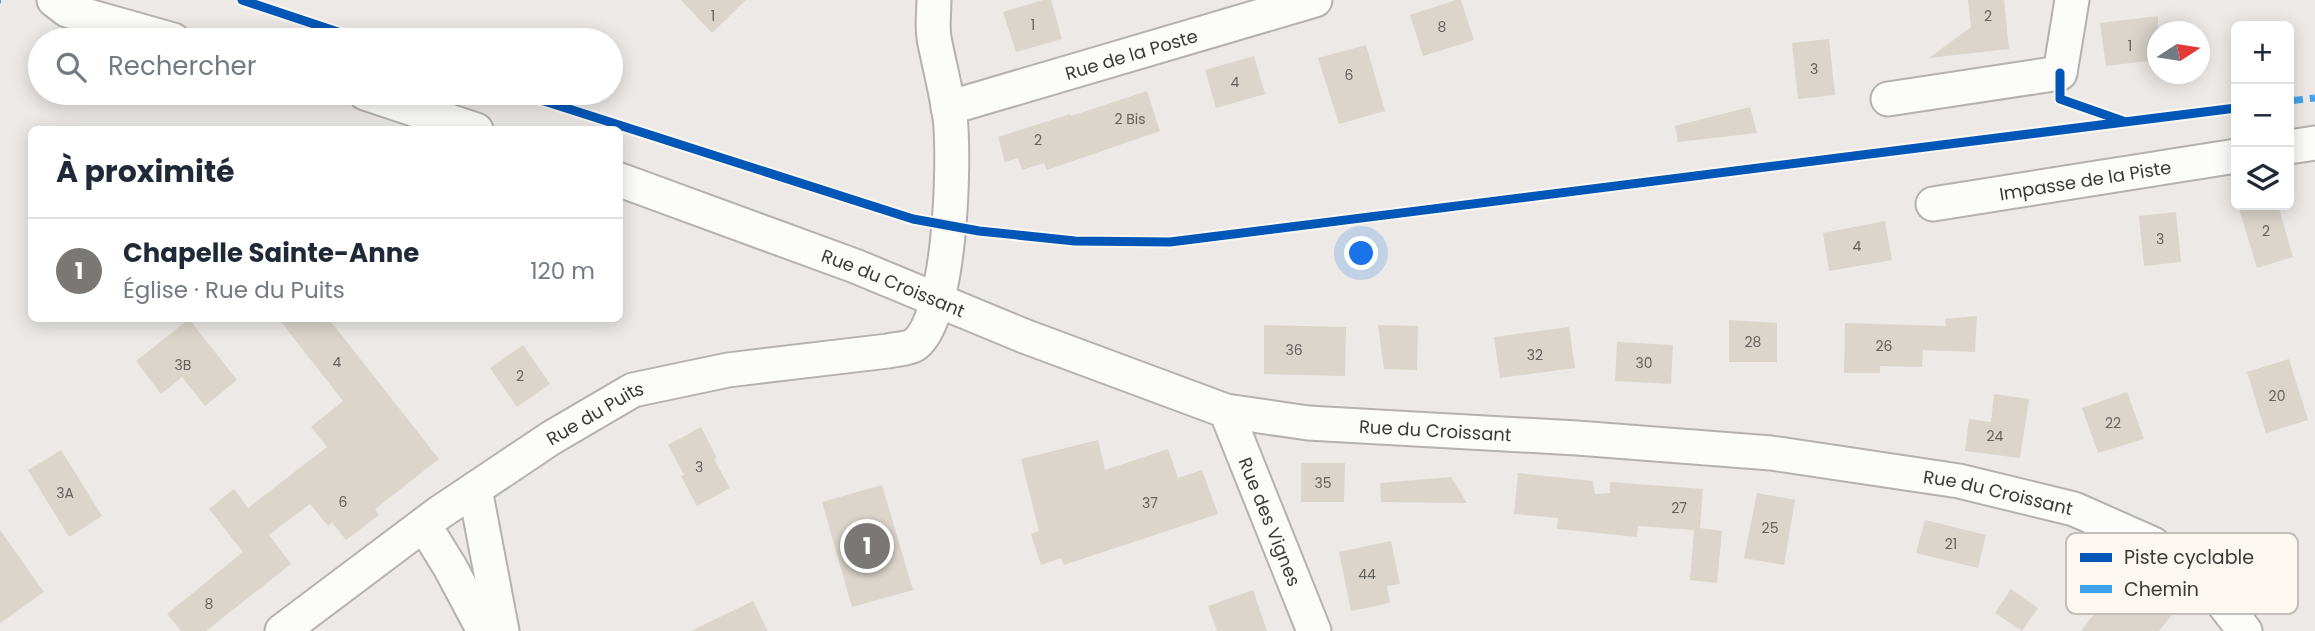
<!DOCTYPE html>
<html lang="fr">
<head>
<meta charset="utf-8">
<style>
	:root { --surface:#fff; --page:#f2f2f3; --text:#1f2937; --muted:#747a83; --line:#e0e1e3; --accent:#7a7775 }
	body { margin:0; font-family:Poppins,sans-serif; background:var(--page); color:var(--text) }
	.controls { position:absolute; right:21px; top:21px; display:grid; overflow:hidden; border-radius:10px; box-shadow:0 4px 18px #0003 }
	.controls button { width:63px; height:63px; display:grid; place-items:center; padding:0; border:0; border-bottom:2px solid var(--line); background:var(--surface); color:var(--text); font:35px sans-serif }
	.compass { position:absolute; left:2147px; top:21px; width:63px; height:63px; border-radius:50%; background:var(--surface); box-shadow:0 4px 18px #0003; rotate:78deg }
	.you { position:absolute; left:1362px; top:254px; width:24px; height:24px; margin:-18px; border:5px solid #fff; border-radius:50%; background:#1a73e8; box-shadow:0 0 0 10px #1a73e833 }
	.badge { display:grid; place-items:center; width:46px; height:46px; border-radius:50%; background:var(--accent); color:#fff; font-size:23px; font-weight:700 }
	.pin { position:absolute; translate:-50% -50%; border:4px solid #fff; box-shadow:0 2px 7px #0006 }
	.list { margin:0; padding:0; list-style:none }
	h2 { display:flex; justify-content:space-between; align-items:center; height:91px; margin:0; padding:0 28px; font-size:30px }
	h2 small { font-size:23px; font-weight:400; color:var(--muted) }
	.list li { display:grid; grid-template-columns:46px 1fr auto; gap:21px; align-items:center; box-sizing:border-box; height:105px; padding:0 28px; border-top:2px solid var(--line) }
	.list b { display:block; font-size:26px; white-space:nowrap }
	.list p { margin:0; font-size:23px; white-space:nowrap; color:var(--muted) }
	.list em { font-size:23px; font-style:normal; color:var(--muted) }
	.icon { flex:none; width:38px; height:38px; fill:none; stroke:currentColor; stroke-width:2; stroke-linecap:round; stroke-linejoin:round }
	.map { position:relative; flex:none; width:2315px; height:631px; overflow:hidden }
	.search { position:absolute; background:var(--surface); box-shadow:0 4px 18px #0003; left:28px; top:28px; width:595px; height:77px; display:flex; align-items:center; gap:18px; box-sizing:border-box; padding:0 24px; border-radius:38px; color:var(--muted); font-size:26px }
	.panel { position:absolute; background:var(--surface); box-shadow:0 4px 18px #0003; left:28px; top:126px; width:595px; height:196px; border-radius:10px }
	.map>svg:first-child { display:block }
	.building { fill:#dbd5cc }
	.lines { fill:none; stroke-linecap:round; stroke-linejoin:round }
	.minor-casing { stroke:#b4b1af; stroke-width:37 }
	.minor { stroke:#fcfcfb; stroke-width:33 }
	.quiet { stroke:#3fa3ec; stroke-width:7; stroke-dasharray:14 7; stroke-linecap:butt }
	.cycleway-casing { stroke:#fcf7f1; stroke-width:13 }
	.cycleway { stroke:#0057b8; stroke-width:9 }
	.labels { text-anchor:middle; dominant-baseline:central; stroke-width:5; stroke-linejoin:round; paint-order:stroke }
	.number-label { font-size:14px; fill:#64625e }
	.street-label { font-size:18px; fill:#3c3a38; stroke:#fcf7f1 }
	.key { fill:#fcf7f1; stroke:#c2beba; stroke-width:2 }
	.key-label { font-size:19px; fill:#3c3a38 }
</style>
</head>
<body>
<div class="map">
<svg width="2315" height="631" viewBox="0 0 2315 631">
	<rect width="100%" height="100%" fill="#ece9e7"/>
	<path class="building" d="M 681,0 L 746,0 L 712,33 Z
		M 1043,0 L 1051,0 L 1062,39 L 1016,52 L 1003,12 Z
		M 1456,0 L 1461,0 L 1474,40 L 1423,56 L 1410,15 Z
		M 1968,0 L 2004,0 L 2009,49 L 1929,58 L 1971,27 Z
		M 2158,16 L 2158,60 L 2106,66 L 2100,23 Z
		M 1829,39 L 1835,95 L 1798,99 L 1792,43 Z
		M 1366,45 L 1385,111 L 1339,124 L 1318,58 Z
		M 1254,56 L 1265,94 L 1216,108 L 1205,70 Z
		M 1147,91 L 1160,131 L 1047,170 L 1044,163 L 1022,170 L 1018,158 L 1005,162 L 998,137 L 1070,114 L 1071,116 Z
		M 1750,107 L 1757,133 L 1678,142 L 1675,126 Z
		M 2238,205 L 2278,205 L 2293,257 L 2257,268 Z
		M 2176,212 L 2181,262 L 2144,266 L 2139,216 Z
		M 1885,221 L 1892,260 L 1829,271 L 1823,233 Z
		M 1977,316 L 1975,352 L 1923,350 L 1922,367 L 1880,366 L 1880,373 L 1844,373 L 1845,323 L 1946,326 L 1945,319 Z
		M 278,318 L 328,318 L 439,459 L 375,509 L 379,515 L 346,540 L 332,522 L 328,526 L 310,504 L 269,535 L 291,564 L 206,631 L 181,631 L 167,614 L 243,552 L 209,509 L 234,489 L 248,508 L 327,447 L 311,427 L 343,401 Z
		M 189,319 L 237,380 L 205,406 L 182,377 L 161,394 L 136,361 Z
		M 1729,320 L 1777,323 L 1777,362 L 1729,362 Z
		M 1264,325 L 1346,327 L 1345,376 L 1264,374 Z
		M 1378,325 L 1418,326 L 1417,370 L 1384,369 Z
		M 1569,327 L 1575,368 L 1500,378 L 1494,337 Z
		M 1617,342 L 1673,345 L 1671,384 L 1615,381 Z
		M 523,345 L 550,384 L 517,407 L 490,368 Z
		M 2289,359 L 2308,420 L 2266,433 L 2247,372 Z
		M 2127,392 L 2144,439 L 2098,453 L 2082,408 Z
		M 1994,394 L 2029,399 L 2020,458 L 1965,451 L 1969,419 L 1991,422 Z
		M 701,427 L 717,458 L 714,459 L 730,488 L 697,506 L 681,476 L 684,475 L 668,445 Z
		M 1098,440 L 1105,470 L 1168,449 L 1178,478 L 1202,470 L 1218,514 L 1064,565 L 1061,558 L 1041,565 L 1031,534 L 1039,531 L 1021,459 Z
		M 61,450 L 102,516 L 69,537 L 28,470 Z
		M 1301,463 L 1345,463 L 1344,502 L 1301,502 Z
		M 1518,473 L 1593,481 L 1595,494 L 1610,493 L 1610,482 L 1703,489 L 1700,528 L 1722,531 L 1717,583 L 1690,580 L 1694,530 L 1638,526 L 1637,537 L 1557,529 L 1558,518 L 1514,514 Z
		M 1451,477 L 1467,503 L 1381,502 L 1380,483 Z
		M 882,485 L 913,590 L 852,607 L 822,502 Z
		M 1757,493 L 1795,500 L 1784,565 L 1744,558 Z
		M 1925,520 L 1986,535 L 1978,568 L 1916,553 Z
		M 0,530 L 44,592 L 0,623 Z
		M 1391,541 L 1400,584 L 1387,586 L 1390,603 L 1351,611 L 1339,552 Z
		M 2128,571 L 2167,602 L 2166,604 L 2175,611 L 2159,631 L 2081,631 Z
		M 2011,589 L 2038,608 L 2022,631 L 1995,613 Z
		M 1253,590 L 1267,631 L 1217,631 L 1208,606 Z
		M 753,601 L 768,631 L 691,631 Z"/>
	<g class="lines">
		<g class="minor-casing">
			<g id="minor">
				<path d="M 54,0 L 67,10 L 173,40"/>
				<path d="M 365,93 L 476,130"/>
				<path d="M 1888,99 L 2060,73 L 2072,0"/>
				<path id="s1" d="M 948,108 L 1315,0"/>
				<path d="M 2289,147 L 2315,143"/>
				<path id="s2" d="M 620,180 L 855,266 L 1024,336 L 1226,411 L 1308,423 L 1577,438 L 1771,453 L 1959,481 L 2074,509 L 2153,544 L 2218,597 L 2245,631"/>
				<path id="s3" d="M 1933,204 L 2236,156"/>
				<path id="s4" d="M 1226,411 L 1314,631"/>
				<path d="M 475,489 L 502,631"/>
				<path d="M 424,525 L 450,567 L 484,631"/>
				<path id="s5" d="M 282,631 L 439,513 L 551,438 L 633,390 L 728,370 L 888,351 C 896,349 908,349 914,345 C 951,321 955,159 950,117 C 946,90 939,64 934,38 C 932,25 934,12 934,0"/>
			</g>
		</g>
		<use href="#minor" class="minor"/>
		<path class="quiet" d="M 0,0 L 1,0
			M 2289,101 L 2315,98"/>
		<g class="cycleway-casing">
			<path id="cycleway" d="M 242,0 L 362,40
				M 2060,73 L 2060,99 L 2123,121
				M 519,93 L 913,219 L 979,231 L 1075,241 L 1170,242 L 2236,108"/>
		</g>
		<use href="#cycleway" class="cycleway"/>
	</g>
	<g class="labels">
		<g class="number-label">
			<text x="713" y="16">1</text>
			<text x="1988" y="16">2</text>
			<text x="1033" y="25">1</text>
			<text x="1442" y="27">8</text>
			<text x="2130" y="46">1</text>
			<text x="1814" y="69">3</text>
			<text x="1349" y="75">6</text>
			<text x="1235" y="82">4</text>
			<text x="1130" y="119">2 Bis</text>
			<text x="1038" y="140">2</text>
			<text x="2266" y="231">2</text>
			<text x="2160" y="239">3</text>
			<text x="1857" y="246">4</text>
			<text x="1753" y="342">28</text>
			<text x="1884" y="346">26</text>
			<text x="1294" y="350">36</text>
			<text x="1535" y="355">32</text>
			<text x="337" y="362">4</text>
			<text x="1644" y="363">30</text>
			<text x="183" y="365">3B</text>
			<text x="520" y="376">2</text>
			<text x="2277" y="396">20</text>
			<text x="2113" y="423">22</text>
			<text x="1995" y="436">24</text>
			<text x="699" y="467">3</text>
			<text x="1323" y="483">35</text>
			<text x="65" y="493">3A</text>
			<text x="343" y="502">6</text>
			<text x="1150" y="503">37</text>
			<text x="1679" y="508">27</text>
			<text x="1770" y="528">25</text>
			<text x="1951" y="544">21</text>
			<text x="1367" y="574">44</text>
			<text x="209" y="604">8</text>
		</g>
		<g class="street-label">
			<text stroke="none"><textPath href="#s1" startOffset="191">Rue de la Poste</textPath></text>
			<text stroke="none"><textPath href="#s3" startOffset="154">Impasse de la Piste</textPath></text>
			<text stroke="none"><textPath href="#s2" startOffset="292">Rue du Croissant</textPath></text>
			<text stroke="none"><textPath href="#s5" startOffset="382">Rue du Puits</textPath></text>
			<text stroke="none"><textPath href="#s2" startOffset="859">Rue du Croissant</textPath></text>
			<text stroke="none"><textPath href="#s2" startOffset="1426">Rue du Croissant</textPath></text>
			<text stroke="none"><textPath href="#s4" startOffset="119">Rue des Vignes</textPath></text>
		</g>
	</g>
	<rect x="2066" y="533" width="232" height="81" rx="10" class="key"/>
	<rect x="2080" y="553" width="32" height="9" fill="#0057b8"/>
	<rect x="2080" y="585" width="32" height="8" fill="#3fa3ec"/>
	<g class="key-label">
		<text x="2124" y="564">Piste cyclable</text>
		<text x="2124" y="596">Chemin</text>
	</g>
</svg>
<div class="controls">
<button>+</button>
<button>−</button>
<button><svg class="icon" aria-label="layers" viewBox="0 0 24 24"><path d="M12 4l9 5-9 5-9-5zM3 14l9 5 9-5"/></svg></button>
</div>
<svg class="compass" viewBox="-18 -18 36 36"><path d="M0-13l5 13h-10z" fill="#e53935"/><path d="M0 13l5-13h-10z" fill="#747a83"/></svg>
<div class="you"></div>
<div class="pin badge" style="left:867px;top:546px">1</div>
<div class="search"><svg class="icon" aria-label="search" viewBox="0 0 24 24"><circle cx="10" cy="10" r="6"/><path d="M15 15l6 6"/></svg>Rechercher</div>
<section class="panel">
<h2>À proximité<small></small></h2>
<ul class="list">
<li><span class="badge">1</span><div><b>Chapelle Sainte-Anne</b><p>Église · Rue du Puits</p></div><em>120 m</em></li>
</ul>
</section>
</div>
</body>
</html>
